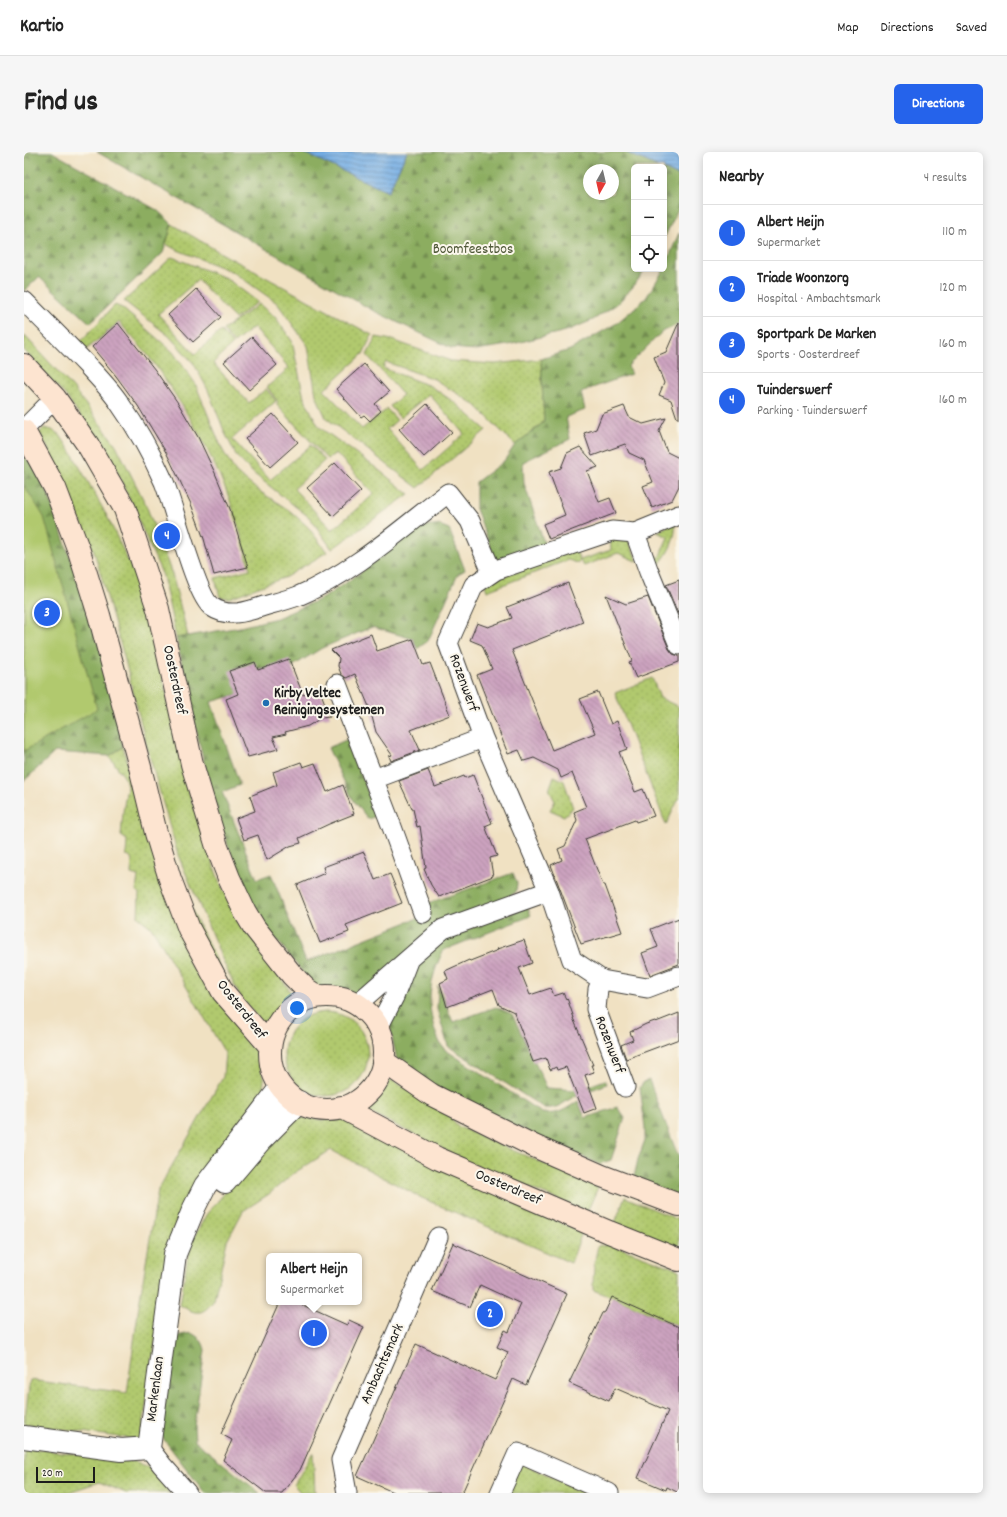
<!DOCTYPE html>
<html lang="en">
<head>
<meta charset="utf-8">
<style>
	:root { --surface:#fff; --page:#f6f6f6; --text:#222; --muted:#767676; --line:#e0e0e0; --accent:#2563eb }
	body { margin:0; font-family:Dekko,sans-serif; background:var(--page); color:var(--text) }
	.controls { position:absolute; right:12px; top:12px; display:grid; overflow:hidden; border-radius:6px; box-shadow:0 2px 10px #0003 }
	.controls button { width:36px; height:36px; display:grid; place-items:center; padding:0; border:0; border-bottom:1px solid var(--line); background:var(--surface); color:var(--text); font:20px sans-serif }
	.compass { position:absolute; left:559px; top:12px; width:36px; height:36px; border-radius:50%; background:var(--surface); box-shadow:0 2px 10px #0003; rotate:188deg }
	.scale { position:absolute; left:12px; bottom:10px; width:59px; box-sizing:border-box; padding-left:4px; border:2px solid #1c1c1c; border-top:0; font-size:11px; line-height:14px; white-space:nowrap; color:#1c1c1c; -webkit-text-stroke:3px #fbf7ec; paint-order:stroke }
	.you { position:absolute; left:273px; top:856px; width:14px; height:14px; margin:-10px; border:3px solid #fff; border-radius:50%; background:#1a73e8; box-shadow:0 0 0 6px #1a73e833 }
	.badge { display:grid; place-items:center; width:26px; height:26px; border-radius:50%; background:var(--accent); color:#fff; font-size:13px; font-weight:700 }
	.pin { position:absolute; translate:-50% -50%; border:2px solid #fff; box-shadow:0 1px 4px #0006 }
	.popup { position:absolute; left:242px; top:1101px; width:96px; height:52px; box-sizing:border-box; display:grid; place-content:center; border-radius:6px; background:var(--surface); filter:drop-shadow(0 1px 3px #0005); font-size:13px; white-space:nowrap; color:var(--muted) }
	.popup b { font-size:15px; color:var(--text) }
	.popup::after { content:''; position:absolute; left:50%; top:100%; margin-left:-8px; border:8px solid transparent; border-top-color:var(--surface) }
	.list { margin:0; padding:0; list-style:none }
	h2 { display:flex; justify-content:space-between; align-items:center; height:52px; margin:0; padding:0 16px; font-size:17px }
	h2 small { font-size:13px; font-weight:400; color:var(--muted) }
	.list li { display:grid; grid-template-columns:26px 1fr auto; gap:12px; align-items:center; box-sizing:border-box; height:56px; padding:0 16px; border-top:1px solid var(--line) }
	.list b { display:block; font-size:15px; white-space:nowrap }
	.list p { margin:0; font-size:13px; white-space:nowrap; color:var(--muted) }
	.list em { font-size:13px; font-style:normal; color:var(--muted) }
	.icon { flex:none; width:22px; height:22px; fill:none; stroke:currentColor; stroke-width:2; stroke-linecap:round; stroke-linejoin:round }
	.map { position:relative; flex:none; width:655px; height:1341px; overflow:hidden; border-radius:6px }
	header { display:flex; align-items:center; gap:24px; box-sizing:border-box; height:56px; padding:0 20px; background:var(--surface); border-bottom:1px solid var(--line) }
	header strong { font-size:19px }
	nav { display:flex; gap:22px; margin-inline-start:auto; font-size:14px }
	.intro { display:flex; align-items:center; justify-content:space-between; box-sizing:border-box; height:96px; padding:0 24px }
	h1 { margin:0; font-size:28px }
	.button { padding:10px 18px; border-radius:6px; background:var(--accent); color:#fff; font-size:14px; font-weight:700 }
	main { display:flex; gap:24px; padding:0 24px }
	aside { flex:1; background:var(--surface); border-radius:6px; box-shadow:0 2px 10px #0003 }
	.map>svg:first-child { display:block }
	.green { fill:url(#green-dots); stroke:#667245 }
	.forest { fill:url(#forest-firs); stroke:#54643e; fill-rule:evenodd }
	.pitch { fill:#b1c96e; stroke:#667245 }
	.water { fill:url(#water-rules); stroke:#47647f }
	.building { fill:url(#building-back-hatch) }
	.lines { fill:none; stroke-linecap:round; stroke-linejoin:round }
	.minor-casing { stroke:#3c3a35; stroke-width:21 }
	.tertiary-casing { stroke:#3c3a35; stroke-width:24 }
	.secondary-casing { stroke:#3c3a35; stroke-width:24 }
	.minor { stroke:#fff; stroke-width:19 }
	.tertiary { stroke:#fff; stroke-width:22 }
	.secondary { stroke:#fde4d0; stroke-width:22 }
	.poi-dot { fill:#1f6fb2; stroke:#fbf7ec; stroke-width:1.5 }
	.labels { text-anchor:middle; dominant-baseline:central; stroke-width:4; stroke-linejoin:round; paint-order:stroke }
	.park-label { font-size:15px; fill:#505939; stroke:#fbf7ec }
	.street-label { font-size:15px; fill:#1c1c1c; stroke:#fbf7ec }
	.poi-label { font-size:15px; font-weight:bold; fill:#1c1c1c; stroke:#fbf7ec; text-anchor:start }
</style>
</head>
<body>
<header>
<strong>Kartio</strong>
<nav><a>Map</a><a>Directions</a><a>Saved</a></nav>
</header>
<div class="intro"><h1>Find us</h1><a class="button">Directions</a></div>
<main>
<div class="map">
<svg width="655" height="1341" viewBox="0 0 655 1341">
	<defs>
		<pattern id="green-dots" width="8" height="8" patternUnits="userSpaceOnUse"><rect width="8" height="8" fill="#b1c96e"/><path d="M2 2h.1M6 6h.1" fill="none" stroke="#98ac5f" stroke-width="1.8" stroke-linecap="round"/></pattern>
		<pattern id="forest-firs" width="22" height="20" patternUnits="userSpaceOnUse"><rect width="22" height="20" fill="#8cad61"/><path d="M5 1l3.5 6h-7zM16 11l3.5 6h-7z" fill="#728c4f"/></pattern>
		<pattern id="water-rules" width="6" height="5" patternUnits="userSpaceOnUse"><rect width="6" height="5" fill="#72abe2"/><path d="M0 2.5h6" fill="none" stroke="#5d8ab6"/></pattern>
		<pattern id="building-back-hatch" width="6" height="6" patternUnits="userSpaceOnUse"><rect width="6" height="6" fill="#cca3bf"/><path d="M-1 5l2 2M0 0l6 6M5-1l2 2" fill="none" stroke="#a5849a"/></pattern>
	</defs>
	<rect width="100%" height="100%" fill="#fbf7ec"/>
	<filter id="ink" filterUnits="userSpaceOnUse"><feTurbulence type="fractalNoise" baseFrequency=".025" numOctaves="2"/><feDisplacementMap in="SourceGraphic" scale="8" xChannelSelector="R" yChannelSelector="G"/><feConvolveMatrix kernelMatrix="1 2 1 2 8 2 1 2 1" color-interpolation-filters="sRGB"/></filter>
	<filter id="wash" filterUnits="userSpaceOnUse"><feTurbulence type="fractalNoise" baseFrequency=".012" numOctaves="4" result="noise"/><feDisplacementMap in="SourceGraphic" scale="16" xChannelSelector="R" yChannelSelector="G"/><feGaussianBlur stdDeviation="0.9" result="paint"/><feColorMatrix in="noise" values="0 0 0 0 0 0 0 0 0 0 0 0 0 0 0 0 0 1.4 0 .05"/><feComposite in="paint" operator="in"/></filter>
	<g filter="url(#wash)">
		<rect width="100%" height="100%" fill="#f0e1c2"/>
		<path class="green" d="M 148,72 L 197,101 L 348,183 L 339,202 L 300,238 L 338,277 L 363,257 L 373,268 L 363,277 L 399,318 L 440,282 L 405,242 L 376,266 L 366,254 L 379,243 L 343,203 L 352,185 L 368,188 L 427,209 L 471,212 L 517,207 L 520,270 L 491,293 L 451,253 L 410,227 L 362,210 L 359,216 L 406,234 L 430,250 L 462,278 L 394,336 L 302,266 L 292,243 L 284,194 L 253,151 L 209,120 L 151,97 L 142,92 Z
			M 148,105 L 202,126 L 234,150 L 211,167 L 174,128 L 134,162 L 171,202 L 197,179 L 209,192 L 189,211 L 225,251 L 242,237 L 252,249 L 208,287 L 246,328 L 287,293 L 301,308 L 270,337 L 308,378 L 350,342 L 312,301 L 303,307 L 252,252 L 254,250 L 243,235 L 265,216 L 230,175 L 210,191 L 199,178 L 235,152 L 252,166 L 268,189 L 280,246 L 295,275 L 351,315 L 385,342 L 308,397 L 286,366 L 229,321 L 213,305 L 201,281 L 184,238 L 170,212 L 145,184 L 100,149 Z
			M 91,153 L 98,156 L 149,200 L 171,231 L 198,297 L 212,321 L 235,339 L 265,358 L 284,375 L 303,400 L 262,425 L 205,446 L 196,445 L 191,426 L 226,417 C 219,390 212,364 202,338 C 182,290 154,244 123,202 C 114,191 104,181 95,170 L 62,198 L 55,191 Z
			M 0,183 L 50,237 L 92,293 L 122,353 L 148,422 L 164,484 L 152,486 L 139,424 L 88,308 L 42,244 L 0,198 Z
			M 20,276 L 28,278 L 36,283 L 49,303 L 83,364 L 110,421 L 123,463 L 144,547 L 166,644 L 193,723 L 214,770 L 238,797 L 269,844 L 251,860 L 241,874 L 217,846 L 203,818 L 154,703 L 124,599 L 101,508 L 70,399 L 23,294 L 15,281 Z
			M 651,370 C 653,384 645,401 636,411 L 629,411 L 624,401 L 635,406 L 644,385 L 633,380 Z
			M 586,386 L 604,388 L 614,410 L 594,401 L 560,414 L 556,409 L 553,411 L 544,408 L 463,439 L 461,433 L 469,428 L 551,397 L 556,408 L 587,398 Z
			M 628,526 L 636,546 L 655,555 L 655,646 L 642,673 L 591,541 Z
			M 99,595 L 114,649 L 235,895 L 237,917 L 240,927 L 239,940 L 168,1039 L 155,1063 L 146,1087 L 117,1288 L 0,1272 L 6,1228 L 103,1241 L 115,1153 L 134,1038 L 199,925 L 201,901 L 128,776 L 114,765 L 115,741 L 112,739 L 114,724 L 107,722 L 108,707 L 102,703 L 103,688 L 97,684 L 99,660 L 103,634 L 101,626 L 85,604 Z
			M 530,624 L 540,629 L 549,656 L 540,664 L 526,658 L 531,649 L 525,638 Z
			M260 902a42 42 0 1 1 84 0a42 42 0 1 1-84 0Z
			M 367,928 L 417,955 L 435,975 L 574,1035 L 563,1060 L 446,1011 L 344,959 L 359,940 L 364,931 Z
			M 273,965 L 299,968 L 320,967 L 441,1028 L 558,1080 L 547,1111 L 398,1046 L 307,998 L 270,1021 L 245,1042 L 219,1059 L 203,1089 L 190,1148 C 179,1164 172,1163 156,1153 L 163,1109 L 169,1087 L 182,1063 L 219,1019 Z
			M 601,1045 L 655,1068 L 655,1100 L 590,1073 Z
			M 583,1091 L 655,1118 L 655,1175 L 588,1145 L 569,1138 C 569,1122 570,1109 574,1094 L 577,1093 L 580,1095 Z
			M 5,1296 L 113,1310 L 125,1316 L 146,1341 L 102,1341 L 75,1330 L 42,1341 L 0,1341 L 0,1297 Z
			M 289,1300 L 291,1341 L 277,1341 L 270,1333 Z
			M 495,1310 L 563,1341 L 482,1341 Z"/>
		<path class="forest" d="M 0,0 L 28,0 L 133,58 L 148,72 L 139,101 L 66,171 L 15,125 L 0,139 Z
			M 73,0 L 278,0 L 364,40 L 383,0 L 601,0 L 635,15 L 610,15 L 610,117 L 622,117 L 608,136 L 593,152 L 569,168 L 542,179 L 484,193 L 452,198 L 427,196 L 348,158 ZM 565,18 L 589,18 L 589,42 L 565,42 Z
			M 640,17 L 655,24 L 655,56 L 640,86 Z
			M 655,81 L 655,172 L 638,180 L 604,214 L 607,222 L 557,240 L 561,258 L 542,265 L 546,287 L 499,310 L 500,331 L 521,394 L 473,412 L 452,357 L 452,330 L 480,309 L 491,293 L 520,270 L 517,207 L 546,198 L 593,171 L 622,146 L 640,117 Z
			M 0,305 L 15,316 L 82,508 L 99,595 L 85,604 L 31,600 L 0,629 Z
			M 404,373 L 415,373 L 425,377 L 441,418 L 434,422 L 404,489 L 393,497 L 389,487 L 348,475 L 298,496 L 269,514 L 227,529 L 214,542 L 187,550 L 216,633 L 198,640 L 233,727 L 247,722 L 282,810 L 399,764 L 405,751 L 489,721 L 493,731 L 492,740 L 330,845 L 309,839 L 293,838 C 281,823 269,808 257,793 C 251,786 245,780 240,772 C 189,686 175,582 152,486 L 216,475 L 253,466 L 301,445 L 333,423 L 391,377 Z
			M 324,587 L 353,664 L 344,667 L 328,646 L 304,596 Z
			M 503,755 L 507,763 L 504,765 L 420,798 C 413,809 406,832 406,846 C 405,860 411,886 420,897 L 518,961 C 534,963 541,958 554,949 L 561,966 L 593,955 L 601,966 L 587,1008 L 575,1012 L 414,939 L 373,908 L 365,871 L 401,798 L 423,785 Z
			M 414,834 L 429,870 L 472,855 L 488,862 L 523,936 L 553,938 L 581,928 L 583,932 C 573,936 563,939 554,943 C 541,948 536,958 520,956 L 424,894 L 413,857 Z
			M 625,928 L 653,1001 L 655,1002 L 655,1044 L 610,1025 L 614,1007 L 621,988 L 621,976 L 616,935 L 620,930 Z
			M 167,1181 C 175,1185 179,1189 181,1198 L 170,1273 L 171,1289 L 236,1341 L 181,1341 L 138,1285 L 138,1268 L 152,1184 Z"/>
		<path class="pitch" d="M 0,333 L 20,365 L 73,557 L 0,599 Z"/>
		<path class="water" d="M 278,0 L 383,0 L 364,40 Z
			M 601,0 L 655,0 L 655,24 L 640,17 L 640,15 L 635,15 Z"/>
		<g id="blocks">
			<path class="building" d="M 172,137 L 197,165 L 169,190 L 144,163 Z
				M 655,170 L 655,266 L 653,266 L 647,248 L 635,243 L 640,231 L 630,205 L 642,200 Z
				M 94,171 L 131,218 L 154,251 L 174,285 L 191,321 L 206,357 L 224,415 L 190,423 L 180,387 L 167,352 L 143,302 L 114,254 L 92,224 L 68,195 Z
				M 228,185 L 253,213 L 225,238 L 200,210 Z
				M 340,212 L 365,240 L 351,252 L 357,259 L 346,269 L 340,263 L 337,265 L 312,237 Z
				M 403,252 L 428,280 L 400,305 L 375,277 Z
				M 600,254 L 605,265 L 619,272 L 642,266 L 635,279 L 643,300 L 655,306 L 655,334 L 648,348 L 628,356 L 619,334 L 629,330 L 620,308 L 605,301 L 601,292 L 568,304 L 560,281 L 572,277 L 578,262 Z
				M 249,262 L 274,290 L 246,315 L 221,287 Z
				M 556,295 L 574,315 L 563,319 L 575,350 L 586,346 L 592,361 L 525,387 L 519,372 L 541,363 L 525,320 L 537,316 L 543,301 Z
				M 311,311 L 337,339 L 309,364 L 283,336 Z
				M 655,428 L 655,464 L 642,433 Z
				M 544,431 L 559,470 L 488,498 L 528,598 L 571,581 L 556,547 L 574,540 L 587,572 L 593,569 L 603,597 L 595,600 L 611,640 L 619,637 L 630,664 L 612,670 L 611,668 L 561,687 L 579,733 L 581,733 L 598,780 L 557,792 L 527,713 L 538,708 L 534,697 L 541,694 L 553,668 L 550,660 L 562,655 L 548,621 L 537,626 L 534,618 L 510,606 L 500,609 L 495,598 L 484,602 L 453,523 L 468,517 L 458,493 L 446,488 L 453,471 L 464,475 L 488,466 L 483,455 Z
				M 582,443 L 602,452 L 624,445 L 645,497 L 649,502 L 655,504 L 655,510 L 612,526 L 605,510 L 608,509 Z
				M 347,482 L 353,499 L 389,487 L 399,513 L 406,511 L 426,563 L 387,578 L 396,598 L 367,609 L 365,604 L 368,603 L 352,580 L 346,557 L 331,522 L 322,526 L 317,522 L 314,514 L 315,506 L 307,498 Z
				M 265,507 L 279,543 L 295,536 L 306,565 L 297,566 L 284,574 L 261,580 L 262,582 L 249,585 L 254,597 L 224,605 L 202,547 L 214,542 L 205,519 L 231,510 L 234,518 Z
				M 277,610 L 279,615 L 291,611 L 303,640 L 319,633 L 330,662 L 305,672 L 275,686 L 277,691 L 266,694 L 243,708 L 234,683 L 220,688 L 212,666 L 231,659 L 226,644 L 253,633 L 249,620 Z
				M 404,618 L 411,635 L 440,624 L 441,626 L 449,623 L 468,671 L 461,674 L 473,704 L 466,706 L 469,724 L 415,745 L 407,733 L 400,717 L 402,716 L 396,674 L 393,675 L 389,657 L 388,657 L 375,629 Z
				M 340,700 L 351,728 L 366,722 L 378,751 L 322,773 L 325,780 L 296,791 L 273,733 L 301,721 L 299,715 Z
				M 655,766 L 655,812 L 626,823 L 618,801 L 634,795 L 627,777 Z
				M 500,788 L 508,811 L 495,816 L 506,843 L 527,836 L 530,844 L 539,841 L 542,847 L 543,846 L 550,866 L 549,866 L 569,913 L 567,913 L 570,920 L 561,923 L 573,956 L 560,961 L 542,915 L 533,918 L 532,915 L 526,918 L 522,906 L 509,910 L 490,860 L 475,853 L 469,837 L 423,855 L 416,831 L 424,827 L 421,819 L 445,808 L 446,809 L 474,798 L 473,797 Z
				M 655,861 L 655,887 L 602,907 L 597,893 L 609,888 L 606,880 L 622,872 L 631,869 L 632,870 Z
				M 429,1091 L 543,1142 L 502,1233 L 489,1227 L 438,1341 L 371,1341 L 333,1324 L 392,1192 L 471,1228 L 484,1200 L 473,1195 L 481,1178 L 485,1180 L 497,1152 L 456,1133 L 446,1155 L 408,1139 Z
				M 588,1145 L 655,1175 L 655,1341 L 643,1335 L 642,1338 L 614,1326 L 644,1259 L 591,1236 L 585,1249 L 545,1231 L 579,1161 L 581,1160 Z
				M 256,1150 L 272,1150 L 323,1173 L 325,1168 L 340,1175 L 276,1318 L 258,1341 L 242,1341 L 199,1308 L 208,1288 L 197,1282 Z"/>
		</g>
	</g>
	<g filter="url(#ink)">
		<use href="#blocks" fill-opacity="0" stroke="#3c3a35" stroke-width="1"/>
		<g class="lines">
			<g class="minor-casing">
				<path id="minor" d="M 0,149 C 21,170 42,191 63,213 C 74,225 87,238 96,252 C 113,276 128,303 140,330 C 150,354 172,445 188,455 C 204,466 223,460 240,454 C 251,451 263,448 274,444 C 329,421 377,377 424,341 L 446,369 L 468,420
					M 0,277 L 31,246
					M 655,363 L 611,381 L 588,379 L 472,418 L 450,433 L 424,491 L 459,586 L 525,739 L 548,808 L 578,828 L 623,836 L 655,824
					M 611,381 L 625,420 L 655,493
					M 313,532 L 368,675 L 399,761
					M 350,627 L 459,586
					M 578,828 L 574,837 L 572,857 L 601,935
					M 333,852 L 419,777 L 525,739
					M 354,876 L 370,845 L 384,809
					M 125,1296 L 138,1313 L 163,1341
					M 323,1341 L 317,1308 L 414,1085
					M 476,1341 L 494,1301 L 585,1341"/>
			</g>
			<g class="tertiary-casing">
				<path id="tertiary" d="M 201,1030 L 236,989 L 275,950
					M 0,1285 L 97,1298 L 125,1296 L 151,1102 L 170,1056 L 181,1034 L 257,935"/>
			</g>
			<g class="secondary-casing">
				<path id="secondary" d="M 0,213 L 31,246 L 64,293 L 101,357 L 134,457 L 168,612 L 193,695 L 205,726 L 221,760 L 230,775 L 268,823 L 282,837 L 293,844
					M 0,279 L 31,336 L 55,399 L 75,463 L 116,615 L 132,681 L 146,727 L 165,777 L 199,840 L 246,894
					M246 901a57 57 0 1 1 114 0a57 57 0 1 1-114 0Z
					M 359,909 L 408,943 L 510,994 L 578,1024 L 655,1053
					M 317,955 L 413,1006 L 585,1080 L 655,1108"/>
			</g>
			<use href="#minor" class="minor"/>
			<use href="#tertiary" class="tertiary"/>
			<use href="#secondary" class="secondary"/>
		</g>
	</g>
	<circle class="poi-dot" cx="242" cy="551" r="4"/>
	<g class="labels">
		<g class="park-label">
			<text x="449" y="98">Boomfeestbos</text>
		</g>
		<g class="street-label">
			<text transform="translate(150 528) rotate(78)">Oosterdreef</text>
			<text transform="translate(439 531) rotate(70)">Rozenwerf</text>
			<text transform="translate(217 858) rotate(52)">Oosterdreef</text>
			<text transform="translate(585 893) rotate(69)">Rozenwerf</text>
			<text transform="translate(484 1036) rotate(23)">Oosterdreef</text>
			<text transform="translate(359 1212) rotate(-66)">Ambachtsmark</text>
			<text transform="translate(132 1237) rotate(-83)">Markenlaan</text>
		</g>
		<g class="poi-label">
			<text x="250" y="542">Kirby Veltec<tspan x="250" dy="17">Reinigingssystemen</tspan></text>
		</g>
	</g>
</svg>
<div class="controls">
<button>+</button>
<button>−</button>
<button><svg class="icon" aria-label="locate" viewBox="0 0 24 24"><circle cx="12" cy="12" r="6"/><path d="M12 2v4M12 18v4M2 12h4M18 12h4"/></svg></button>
</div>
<svg class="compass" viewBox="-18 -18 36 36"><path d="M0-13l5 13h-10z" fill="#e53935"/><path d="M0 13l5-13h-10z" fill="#767676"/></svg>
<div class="scale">20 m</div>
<div class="you"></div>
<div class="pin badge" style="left:290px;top:1181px">1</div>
<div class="popup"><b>Albert Heijn</b>Supermarket</div>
<div class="pin badge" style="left:466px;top:1162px">2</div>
<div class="pin badge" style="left:23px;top:461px">3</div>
<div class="pin badge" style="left:143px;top:384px">4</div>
</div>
<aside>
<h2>Nearby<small>4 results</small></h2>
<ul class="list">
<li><span class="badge">1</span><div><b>Albert Heijn</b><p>Supermarket</p></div><em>110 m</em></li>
<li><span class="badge">2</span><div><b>Triade Woonzorg</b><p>Hospital · Ambachtsmark</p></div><em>120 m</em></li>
<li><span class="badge">3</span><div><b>Sportpark De Marken</b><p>Sports · Oosterdreef</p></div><em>160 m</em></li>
<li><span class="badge">4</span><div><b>Tuinderswerf</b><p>Parking · Tuinderswerf</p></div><em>160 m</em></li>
</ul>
</aside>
</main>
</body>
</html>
